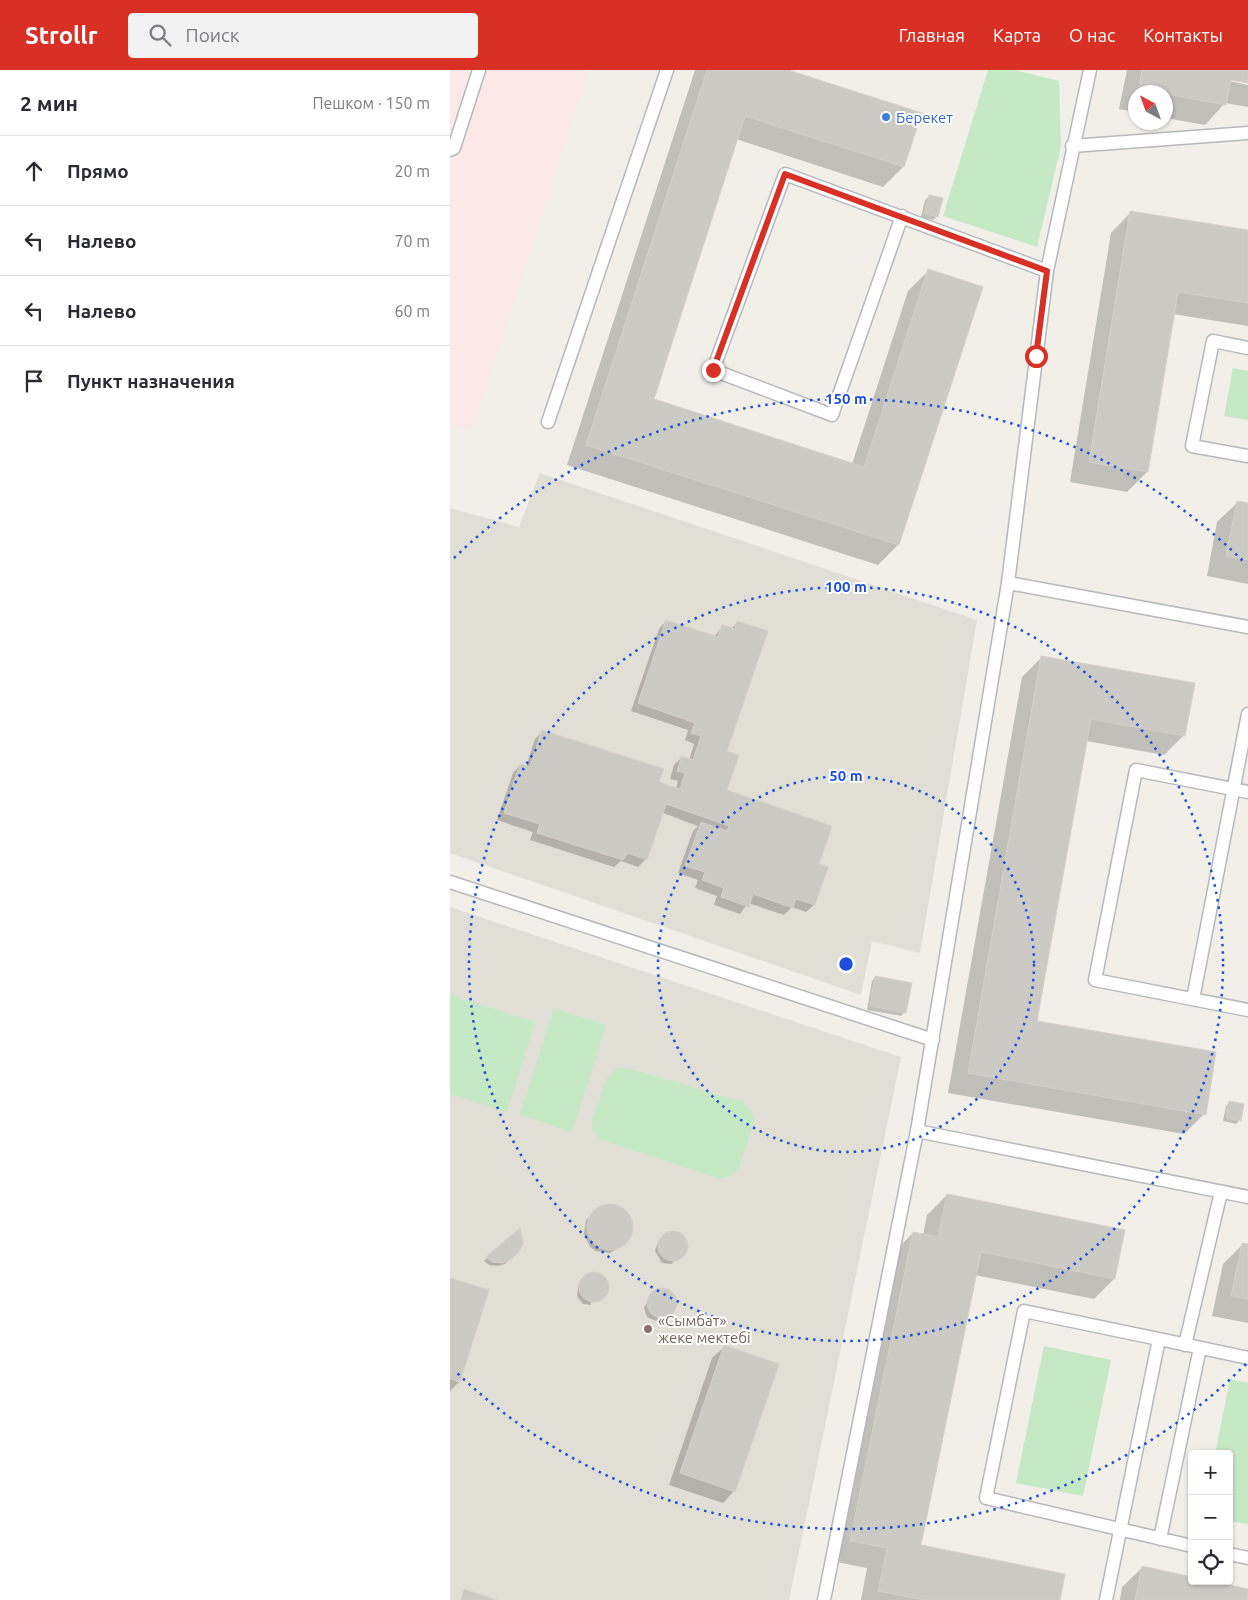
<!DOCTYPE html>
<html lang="ru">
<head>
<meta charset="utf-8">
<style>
	:root { --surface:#fff; --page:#f2f2f3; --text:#2b2b33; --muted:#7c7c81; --line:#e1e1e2; --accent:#d93025 }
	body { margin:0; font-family:Ubuntu,sans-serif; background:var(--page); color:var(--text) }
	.controls { position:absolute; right:15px; bottom:15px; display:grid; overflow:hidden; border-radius:5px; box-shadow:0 1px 4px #0004 }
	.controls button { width:45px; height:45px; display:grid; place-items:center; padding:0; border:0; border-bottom:1px solid var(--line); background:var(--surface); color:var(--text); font:25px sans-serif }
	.compass { position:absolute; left:678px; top:15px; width:45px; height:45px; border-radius:50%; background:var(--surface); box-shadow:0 1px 4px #0004; rotate:319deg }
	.stop { position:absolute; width:15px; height:15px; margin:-11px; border:4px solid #d93025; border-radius:50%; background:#fff }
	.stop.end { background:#d93025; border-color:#fff; box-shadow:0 1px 5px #0008 }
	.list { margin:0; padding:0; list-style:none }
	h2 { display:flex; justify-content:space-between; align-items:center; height:65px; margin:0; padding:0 20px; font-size:21px }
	h2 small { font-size:16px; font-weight:400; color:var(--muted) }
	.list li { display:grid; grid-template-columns:32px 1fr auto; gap:15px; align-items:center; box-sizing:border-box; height:70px; padding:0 20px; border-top:1px solid var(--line) }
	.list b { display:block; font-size:19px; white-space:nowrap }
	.list em { font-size:16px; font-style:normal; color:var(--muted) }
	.icon { flex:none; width:28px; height:28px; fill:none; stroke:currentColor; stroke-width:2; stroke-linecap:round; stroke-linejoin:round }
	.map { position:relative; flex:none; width:798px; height:1530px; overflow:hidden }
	header { display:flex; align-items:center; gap:30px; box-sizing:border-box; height:70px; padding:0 25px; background:var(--accent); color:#fff }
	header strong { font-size:24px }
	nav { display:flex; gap:28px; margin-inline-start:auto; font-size:18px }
	.search { width:350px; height:45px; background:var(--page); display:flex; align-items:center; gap:12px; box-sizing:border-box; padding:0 18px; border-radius:5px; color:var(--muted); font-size:19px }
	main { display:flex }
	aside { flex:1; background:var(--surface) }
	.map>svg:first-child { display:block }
	.education { fill:#e1ded6 }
	.medical { fill:#fce8e6 }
	.green { fill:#c5e8c5 }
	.shadow { fill:#0003 }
	.building { fill:#cccac5; stroke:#d6d1c6 }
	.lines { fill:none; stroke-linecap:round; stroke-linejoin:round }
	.lane-casing { stroke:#b5b8bc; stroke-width:15 }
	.lane { stroke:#fff; stroke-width:12 }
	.route { stroke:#d93025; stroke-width:6 }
	.ring { fill:none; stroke:#1d4ed8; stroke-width:2.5; stroke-dasharray:2.5 5 }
	.shop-dot { fill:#3f7fe0; stroke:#fff; stroke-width:2 }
	.education-dot { fill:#8d6e63; stroke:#fff; stroke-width:2 }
	.labels { text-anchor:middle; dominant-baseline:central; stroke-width:4; stroke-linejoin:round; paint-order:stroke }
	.shop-label { font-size:15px; fill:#366cbe; stroke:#fff; text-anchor:start }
	.education-label { font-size:15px; fill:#785e54; stroke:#fff; text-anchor:start }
	.centre { fill:#1d4ed8; stroke:#fff; stroke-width:2.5 }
	.ring-label { font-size:15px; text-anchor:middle; font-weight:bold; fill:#1d4ed8; stroke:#fff; stroke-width:4; stroke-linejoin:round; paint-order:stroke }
</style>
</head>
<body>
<header>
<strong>Strollr</strong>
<div class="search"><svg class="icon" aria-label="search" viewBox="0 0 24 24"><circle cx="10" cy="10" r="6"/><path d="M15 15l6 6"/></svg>Поиск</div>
<nav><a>Главная</a><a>Карта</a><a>О нас</a><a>Контакты</a></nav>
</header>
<main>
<aside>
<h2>2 мин<small>Пешком · 150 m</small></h2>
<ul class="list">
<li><svg class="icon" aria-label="ahead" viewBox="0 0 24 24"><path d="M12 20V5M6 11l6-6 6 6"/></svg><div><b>Прямо</b></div><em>20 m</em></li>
<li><svg class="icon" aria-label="left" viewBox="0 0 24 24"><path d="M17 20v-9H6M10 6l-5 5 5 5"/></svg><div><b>Налево</b></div><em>70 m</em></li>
<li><svg class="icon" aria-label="left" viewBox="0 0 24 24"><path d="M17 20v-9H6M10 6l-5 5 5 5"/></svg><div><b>Налево</b></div><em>60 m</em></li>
<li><svg class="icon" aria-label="arrive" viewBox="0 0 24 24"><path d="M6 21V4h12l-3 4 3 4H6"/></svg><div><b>Пункт назначения</b></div></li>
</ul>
</aside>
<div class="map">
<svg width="798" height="1530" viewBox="0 0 798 1530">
	<rect width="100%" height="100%" fill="#f1efe8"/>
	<path class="education" d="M 90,403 L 527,550 L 470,883 L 422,871 L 411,925 L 0,783 L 0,438 L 69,457 Z
		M 0,837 L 451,987 L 339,1530 L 0,1530 Z"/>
	<path class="medical" d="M 0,0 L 138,0 L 22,360 L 0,353 Z"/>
	<path class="green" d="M 538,0 L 564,0 L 609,11 L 611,76 L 587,177 L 493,146 Z
		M 783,298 L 798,301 L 798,350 L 774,346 Z
		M 0,925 L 85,952 L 57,1042 L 0,1024 Z
		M 104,938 L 156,955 L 122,1062 L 70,1045 Z
		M 177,998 L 293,1032 L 302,1042 L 304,1051 L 288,1100 L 280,1106 L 269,1109 L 151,1070 L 143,1060 L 142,1050 L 157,1008 L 167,999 Z
		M 594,1276 L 661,1290 L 633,1426 L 566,1413 Z
		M 780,1309 L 798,1313 L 798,1454 L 779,1451 L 779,1384 L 765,1384 Z"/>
	<path class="shadow" d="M 245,0 L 334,0 L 453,97 L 433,117 L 286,69 L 202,330 L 402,394 L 458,221 L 478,201 L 531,218 L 448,475 L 428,495 L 117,395 Z
		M 677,0 L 798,0 L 798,12 L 775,8 L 774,10 L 798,15 L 798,37 L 775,33 L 755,55 L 716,48 L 716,22 L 686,22 L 686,42 L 669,39 Z
		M 479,126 L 487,146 L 483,150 L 471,147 L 475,130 Z
		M 681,142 L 798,162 L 798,256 L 723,244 L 697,402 L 677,422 L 620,412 L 661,163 Z
		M 788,432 L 798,434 L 798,514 L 757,506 L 767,452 Z
		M 216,551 L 264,567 L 273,556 L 281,559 L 288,552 L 275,682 L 275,721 L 367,794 L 376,798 L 364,835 L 356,842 L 342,837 L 334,845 L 298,833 L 290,844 L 264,835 L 267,826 L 245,818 L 248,810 L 228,803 L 243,761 L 248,756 L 213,743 L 196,789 L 188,797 L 171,791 L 164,797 L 80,770 L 83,762 L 47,750 L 63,703 L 70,695 L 76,697 L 85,669 L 93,661 L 208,713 L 226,719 L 228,711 L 220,709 L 224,695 L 232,687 L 239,690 L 244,674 L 235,670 L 238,660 L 181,641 L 209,559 Z
		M 592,587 L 734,665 L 714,685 L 636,671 L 586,952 L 754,1044 L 734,1064 L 498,1023 L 572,607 Z
		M 425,907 L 455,942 L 451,946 L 417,940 L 422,911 Z
		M 779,1033 L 790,1050 L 786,1054 L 773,1051 L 776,1036 Z
		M 497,1125 L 673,1161 L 664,1209 L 644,1229 L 525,1205 L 470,1476 L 609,1530 L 411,1530 L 417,1498 L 381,1491 L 443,1183 L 463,1163 L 473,1165 L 477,1145 Z
		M 159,1135 L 173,1138 L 182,1151 L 181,1166 L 177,1172 L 160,1183 L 146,1181 L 140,1177 L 134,1164 L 136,1150 L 151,1136 Z
		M 220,1163 L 228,1164 L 236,1173 L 235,1182 L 221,1194 L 212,1193 L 205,1181 L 208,1172 Z
		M 793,1174 L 798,1175 L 798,1253 L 762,1246 L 773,1194 Z
		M 68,1181 L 55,1194 L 48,1196 L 39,1195 L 34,1191 L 37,1188 Z
		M 141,1204 L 149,1205 L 157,1214 L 157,1223 L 151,1229 L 140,1233 L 141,1235 L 133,1234 L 127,1226 L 129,1213 Z
		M 0,1210 L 37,1221 L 9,1312 L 0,1321 Z
		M 213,1220 L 224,1226 L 226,1234 L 215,1249 L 206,1251 L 197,1247 L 194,1238 L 201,1225 Z
		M 274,1277 L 284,1421 L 273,1433 L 219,1415 L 262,1288 Z
		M 693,1497 L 742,1511 L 798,1520 L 798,1530 L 670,1530 L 672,1517 Z"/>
	<path class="building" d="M 257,0 L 338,0 L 472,43 L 454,97 L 295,46 L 204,329 L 414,397 L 478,199 L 533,217 L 449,475 L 136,375 Z
		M 692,0 L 798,0 L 798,13 L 781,10 L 776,35 L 689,19 Z
		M 479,125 L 493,128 L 488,147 L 474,143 Z
		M 680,141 L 798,160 L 798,233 L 728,222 L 698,402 L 639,392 Z
		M 787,431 L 798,433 L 798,490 L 776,486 Z
		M 216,550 L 268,567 L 272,555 L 285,559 L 287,551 L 318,561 L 277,681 L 289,685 L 277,720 L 382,756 L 369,794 L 378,797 L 365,835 L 346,829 L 343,838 L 303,824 L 299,837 L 271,827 L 274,818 L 252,810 L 255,802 L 235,796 L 251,752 L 277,761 L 279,756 L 216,734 L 197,790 L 178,783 L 173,790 L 87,763 L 90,754 L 54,743 L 70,694 L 80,697 L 92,660 L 214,699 L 209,712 L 230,719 L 235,703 L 227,701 L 232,686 L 243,690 L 251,666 L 241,663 L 245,653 L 188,633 Z
		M 591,586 L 745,613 L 735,666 L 641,649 L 587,951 L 766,982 L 756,1045 L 518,1003 Z
		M 425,906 L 462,913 L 456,943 L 420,936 Z
		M 779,1031 L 794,1034 L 791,1051 L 776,1048 Z
		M 497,1124 L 675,1160 L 665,1209 L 531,1182 L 471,1475 L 615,1504 L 610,1530 L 474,1530 L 428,1521 L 437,1478 L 400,1471 L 463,1162 L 488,1167 Z
		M137 1157a23 23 0 1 1 46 0a23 23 0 1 1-46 0Z
		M 70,1158 L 73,1174 L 69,1182 L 60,1190 L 52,1193 L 42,1192 L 36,1187 Z
		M208 1176a15 15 0 1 1 30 0a15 15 0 1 1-30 0Z
		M 792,1173 L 798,1174 L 798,1229 L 781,1226 Z
		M129 1217a15 15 0 1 1 30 0a15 15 0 1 1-30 0Z
		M 0,1208 L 39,1220 L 10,1312 L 0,1309 Z
		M197 1233a15 15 0 1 1 30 0a15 15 0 1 1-30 0Z
		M 274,1275 L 329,1294 L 285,1422 L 230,1403 Z
		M 692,1496 L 742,1507 L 742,1511 L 762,1511 L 798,1519 L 798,1530 L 685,1530 Z
		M 14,1519 L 47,1530 L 11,1530 Z"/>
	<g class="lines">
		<g class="lane-casing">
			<path id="lane" d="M 640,0 L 597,201 L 558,513 L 798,557
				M 622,76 L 798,63
				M 0,80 L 4,78 L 29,0
				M 452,146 L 382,345 L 263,300 L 335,104 L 597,201
				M 798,278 L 763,271 L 742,376 L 798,386
				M 98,352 L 217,0
				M 798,722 L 686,700 L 645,910 L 798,940
				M 0,812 L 483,970
				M 743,929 L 798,644
				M 467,1061 L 558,513
				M 709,1269 L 798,1288
				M 735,1275 L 771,1122
				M 710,1469 L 750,1278
				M 779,1484 L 798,1488
				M 374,1530 L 467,1061 L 798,1127
				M 656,1530 L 709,1269 L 574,1241 L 536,1428 L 742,1476"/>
		</g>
		<use href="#lane" class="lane"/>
	</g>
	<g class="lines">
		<path class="route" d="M 263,300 L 335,104 L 597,201 L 586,286"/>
	</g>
	<g class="ring">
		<circle cx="396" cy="894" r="188"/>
		<circle cx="396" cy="894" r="377"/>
		<path d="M796 1294A565 565 0 0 1 4 1300M4 488A565 565 0 0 1 796 494"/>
	</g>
	<circle class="shop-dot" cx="436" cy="47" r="5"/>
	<circle class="education-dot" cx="198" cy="1259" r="5"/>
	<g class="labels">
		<g class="shop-label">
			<text x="446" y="47">Берекет</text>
		</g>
		<g class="education-label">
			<text x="208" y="1250">«Сымбат»<tspan x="208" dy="17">жеке мектебі</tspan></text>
		</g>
	</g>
	<circle cx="396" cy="894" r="8" class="centre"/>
	<g class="ring-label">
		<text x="396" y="334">150 m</text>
		<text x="396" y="522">100 m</text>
		<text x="396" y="711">50 m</text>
	</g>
</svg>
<div class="controls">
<button>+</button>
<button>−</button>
<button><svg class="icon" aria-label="locate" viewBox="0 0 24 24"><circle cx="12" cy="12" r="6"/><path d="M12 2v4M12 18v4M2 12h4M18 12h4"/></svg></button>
</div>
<svg class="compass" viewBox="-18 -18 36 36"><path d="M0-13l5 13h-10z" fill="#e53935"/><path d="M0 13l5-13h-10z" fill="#7c7c81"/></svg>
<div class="stop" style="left:586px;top:286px"></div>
<div class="stop end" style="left:263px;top:300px"></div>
</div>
</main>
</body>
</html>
